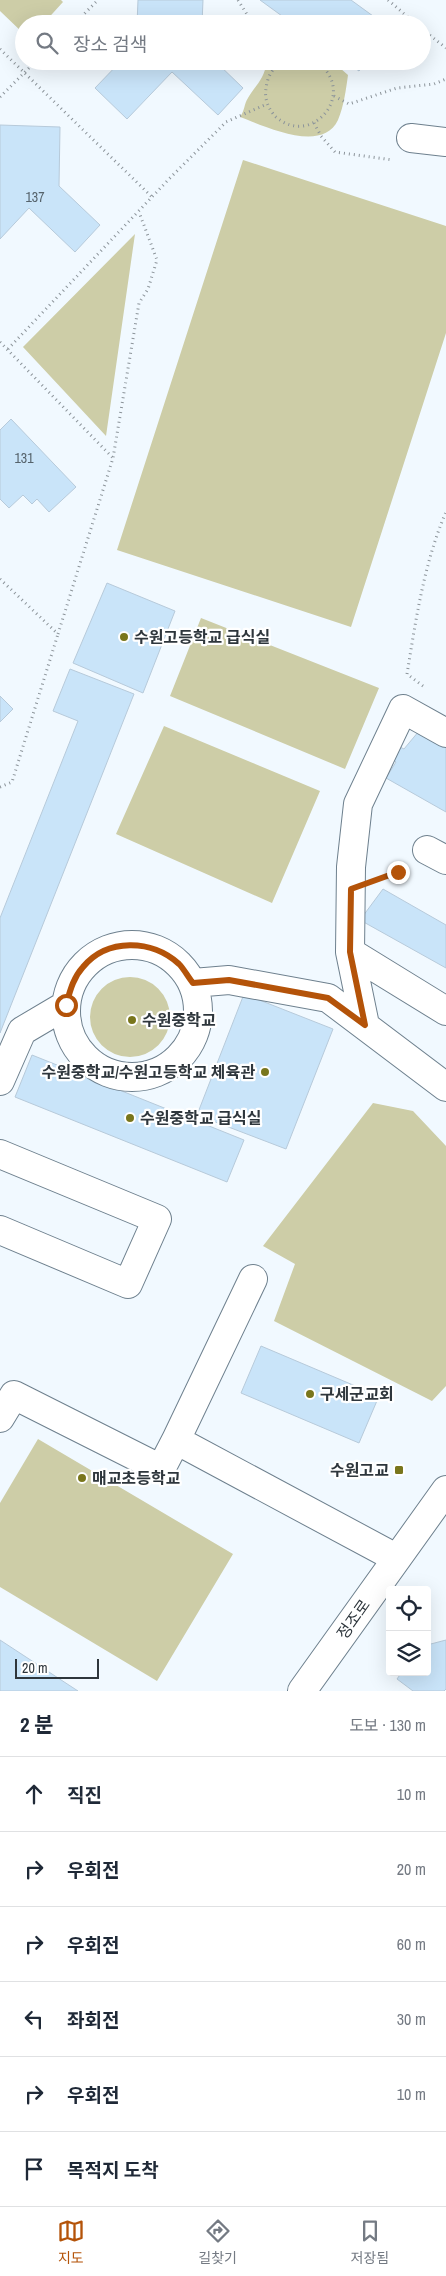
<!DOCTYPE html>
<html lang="ko">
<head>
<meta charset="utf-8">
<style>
	:root { --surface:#fff; --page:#f6f6f7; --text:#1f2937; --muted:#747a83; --line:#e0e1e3; --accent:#b45309 }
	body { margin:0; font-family:"Archivo Narrow","Noto Sans KR",sans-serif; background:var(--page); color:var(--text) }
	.controls { position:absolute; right:15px; bottom:15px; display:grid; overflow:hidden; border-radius:5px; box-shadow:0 5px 20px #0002 }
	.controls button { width:45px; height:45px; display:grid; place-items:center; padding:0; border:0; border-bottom:1px solid var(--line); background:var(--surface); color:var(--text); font:25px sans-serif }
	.scale { position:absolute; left:15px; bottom:12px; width:84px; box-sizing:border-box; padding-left:5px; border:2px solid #2e363c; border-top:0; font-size:14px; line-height:18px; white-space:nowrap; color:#2e363c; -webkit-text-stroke:4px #fff; paint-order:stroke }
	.stop { position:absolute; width:15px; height:15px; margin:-11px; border:4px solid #b45309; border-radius:50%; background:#fff }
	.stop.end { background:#b45309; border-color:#fff; box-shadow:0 1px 5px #0008 }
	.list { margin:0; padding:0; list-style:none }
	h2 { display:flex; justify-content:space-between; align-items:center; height:65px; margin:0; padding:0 20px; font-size:21px }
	h2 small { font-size:16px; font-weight:400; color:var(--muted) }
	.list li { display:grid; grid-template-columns:32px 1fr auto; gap:15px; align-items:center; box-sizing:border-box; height:75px; padding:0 20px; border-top:1px solid var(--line) }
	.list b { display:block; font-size:19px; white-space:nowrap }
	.list em { font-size:16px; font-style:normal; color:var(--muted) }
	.icon { flex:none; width:28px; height:28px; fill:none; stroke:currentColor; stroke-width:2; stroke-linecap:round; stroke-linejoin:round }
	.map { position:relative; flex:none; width:446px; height:1691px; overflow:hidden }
	.search { position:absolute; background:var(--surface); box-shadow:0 5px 20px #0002; left:15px; right:15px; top:15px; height:55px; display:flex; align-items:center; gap:12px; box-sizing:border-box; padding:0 18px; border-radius:28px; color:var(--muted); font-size:19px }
	.sheet { height:515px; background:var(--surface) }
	nav { display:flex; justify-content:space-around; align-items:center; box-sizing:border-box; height:70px; border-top:1px solid var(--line); background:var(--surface); font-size:14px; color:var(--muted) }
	nav a { display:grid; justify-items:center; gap:2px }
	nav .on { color:var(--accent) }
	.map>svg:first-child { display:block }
	.green { fill:#cdcda7 }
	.building { fill:#c9e4f9; stroke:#b7cada }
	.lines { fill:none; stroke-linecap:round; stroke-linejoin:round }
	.minor-casing { stroke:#6e808e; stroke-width:30 }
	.path { stroke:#8c949a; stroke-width:3; stroke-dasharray:1 4; stroke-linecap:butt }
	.minor { stroke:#fff; stroke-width:28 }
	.route { stroke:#b45309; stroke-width:6 }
	.poi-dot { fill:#79761c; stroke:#fff; stroke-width:2 }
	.labels { text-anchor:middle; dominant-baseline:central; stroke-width:4.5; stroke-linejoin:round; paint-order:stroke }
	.number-label { font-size:14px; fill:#55626b }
	.poi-label { font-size:16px; font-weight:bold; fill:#2e363c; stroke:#fff; text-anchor:start }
	.street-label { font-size:16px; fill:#2e363c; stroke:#fff }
</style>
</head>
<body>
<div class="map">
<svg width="446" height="1691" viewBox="0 0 446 1691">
	<rect width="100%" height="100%" fill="#f1f9ff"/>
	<path class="green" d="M 0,0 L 61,0 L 63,2 L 43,24 L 24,24 L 24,34 L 0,11 Z
		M 267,61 L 332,61 L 348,75 C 346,89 344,106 338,120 C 322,154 265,126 240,117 C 245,110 244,104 248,98 C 257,83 264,80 267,61 Z
		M 243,160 L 446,226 L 446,333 L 351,627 L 117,550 Z
		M 135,234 L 106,436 L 23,347 Z
		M 201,618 L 379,688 L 345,769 L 170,696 Z
		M 164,726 L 320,791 L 272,903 L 116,834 Z
		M90 1017a40 40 0 1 1 80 0a40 40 0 1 1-80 0Z
		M 373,1103 L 413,1111 L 446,1146 L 446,1386 L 432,1401 L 274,1321 L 295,1264 L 263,1246 Z
		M 38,1439 L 233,1554 L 157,1681 L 0,1587 L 0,1503 Z"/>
	<path class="building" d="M 138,0 L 203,0 L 202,24 L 137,24 Z
		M 260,0 L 351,0 L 384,24 L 293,24 Z
		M 121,61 L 215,61 L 243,88 L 218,115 L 172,72 L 127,119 L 95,88 Z
		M 345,61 L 366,61 L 359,71 Z
		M 0,125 L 60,127 L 59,186 L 100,225 L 75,252 L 29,208 L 0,239 Z
		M 11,419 L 76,487 L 49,512 L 37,499 L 32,504 L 23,495 L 9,508 L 0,499 L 0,430 Z
		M 107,583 L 175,611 L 143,693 L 73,663 Z
		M 70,669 L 134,694 L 0,1033 L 0,918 L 78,721 L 53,711 Z
		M 0,696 L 13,709 L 0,722 Z
		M 424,725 L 446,738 L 446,812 L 386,778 L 396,762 L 391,758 L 398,746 L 404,749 Z
		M 383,889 L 446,925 L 446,968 L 360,920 Z
		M 244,994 L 333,1029 L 286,1149 L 197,1115 Z
		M 32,1055 L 244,1140 L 227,1182 L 15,1097 Z
		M 261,1346 L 379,1396 L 359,1443 L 241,1393 Z
		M 0,1640 L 78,1691 L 0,1691 Z
		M 446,1640 L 446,1689 L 444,1691 L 413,1691 L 397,1679 L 402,1672 L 427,1672 L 427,1645 Z"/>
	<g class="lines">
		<g class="minor-casing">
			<path id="minor" d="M 411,138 L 446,142
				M 427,850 L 446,860
				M66 1011a66 66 0 1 1 132 0a66 66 0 1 1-132 0Z
				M 350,952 L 351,867 L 358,804 L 403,709 L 446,733
				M 193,983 L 229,980 L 328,998 L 446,1087
				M 365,1025 L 350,952 L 446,1011
				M 0,1081 L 22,1031 L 66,1005
				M 0,1154 L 157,1219 L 128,1284 L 0,1230
				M 253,1279 L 176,1440 L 396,1558
				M 0,1418 L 14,1395 L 161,1469 L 176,1440
				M 302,1691 L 446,1490"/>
		</g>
		<path class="path" d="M 238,0 L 253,24
			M 388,0 L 416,24
			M 74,24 L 98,0
			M 422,29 L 446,48
			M 0,49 L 152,197
			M 284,61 C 273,66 267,77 266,89 C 264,99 269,110 276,117 C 313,149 360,90 315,61
			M 334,96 L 349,104 L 397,88 L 434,84 L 446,79
			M 0,97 L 36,61
			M 314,123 L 321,136 L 335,152 L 393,160
			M 0,342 L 113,458
			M 8,349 L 169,179 L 226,122 L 267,104
			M 0,579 L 58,634 L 113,458 L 139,303 L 148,289 L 157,260 L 139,212
			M 423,686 L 407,674 C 416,619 424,563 446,512
			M 0,787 L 12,782 L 58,634
			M 379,879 L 398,872 L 405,867"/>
		<use href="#minor" class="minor"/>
	</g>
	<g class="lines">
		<path class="route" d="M 66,1005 C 70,991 73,978 83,967 C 107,938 152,939 179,964 C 184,969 188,977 193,983 L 229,980 L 328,998 L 365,1025 L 350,952 L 351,889 L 398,872"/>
	</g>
	<g class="poi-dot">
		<circle cx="124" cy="637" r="5"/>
		<circle cx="132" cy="1020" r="5"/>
		<circle cx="265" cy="1072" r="5"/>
		<circle cx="130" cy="1118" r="5"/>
		<circle cx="310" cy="1394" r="5"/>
		<rect x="394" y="1465" width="10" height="10" rx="2.5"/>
		<circle cx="82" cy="1478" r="5"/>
	</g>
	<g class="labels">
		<g class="number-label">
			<text x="35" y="197">137</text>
			<text x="24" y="458">131</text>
		</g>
		<g class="poi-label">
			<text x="134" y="637">수원고등학교 급식실</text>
			<text x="142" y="1020">수원중학교</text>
			<text x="255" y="1072" text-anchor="end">수원중학교/수원고등학교 체육관</text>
			<text x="140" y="1118">수원중학교 급식실</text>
			<text x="320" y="1394">구세군교회</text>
			<text x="389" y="1470" text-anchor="end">수원고교</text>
			<text x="92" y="1478">매교초등학교</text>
		</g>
		<g class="street-label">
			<text transform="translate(353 1619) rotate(-55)">정조로</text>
		</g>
	</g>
</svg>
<div class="controls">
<button><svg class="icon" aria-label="locate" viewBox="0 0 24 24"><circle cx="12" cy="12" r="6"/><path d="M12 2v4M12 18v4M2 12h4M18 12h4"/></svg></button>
<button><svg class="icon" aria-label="layers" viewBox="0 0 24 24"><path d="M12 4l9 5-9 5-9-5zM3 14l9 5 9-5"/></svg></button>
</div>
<div class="scale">20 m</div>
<div class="stop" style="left:66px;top:1005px"></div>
<div class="stop end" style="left:398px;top:872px"></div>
<div class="search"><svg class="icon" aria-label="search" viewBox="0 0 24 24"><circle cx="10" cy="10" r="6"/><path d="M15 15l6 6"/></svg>장소 검색</div>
</div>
<section class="sheet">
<h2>2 분<small>도보 · 130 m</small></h2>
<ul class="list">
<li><svg class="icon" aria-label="ahead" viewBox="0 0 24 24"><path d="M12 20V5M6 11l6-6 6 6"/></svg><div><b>직진</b></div><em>10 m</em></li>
<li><svg class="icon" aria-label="right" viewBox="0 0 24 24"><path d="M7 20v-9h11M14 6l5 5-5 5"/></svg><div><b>우회전</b></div><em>20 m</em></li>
<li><svg class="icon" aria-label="right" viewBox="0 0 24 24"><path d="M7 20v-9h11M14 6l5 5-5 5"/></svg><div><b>우회전</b></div><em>60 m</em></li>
<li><svg class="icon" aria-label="left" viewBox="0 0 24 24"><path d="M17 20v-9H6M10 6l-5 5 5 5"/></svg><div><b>좌회전</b></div><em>30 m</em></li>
<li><svg class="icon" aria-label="right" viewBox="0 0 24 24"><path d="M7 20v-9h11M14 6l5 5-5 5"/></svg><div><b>우회전</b></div><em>10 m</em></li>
<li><svg class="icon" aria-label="arrive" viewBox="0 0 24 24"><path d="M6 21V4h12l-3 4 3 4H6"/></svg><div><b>목적지 도착</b></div></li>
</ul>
</section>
<nav>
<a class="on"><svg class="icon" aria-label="map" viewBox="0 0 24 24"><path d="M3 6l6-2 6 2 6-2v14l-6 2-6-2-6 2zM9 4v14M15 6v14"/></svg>지도</a>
<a><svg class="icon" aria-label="directions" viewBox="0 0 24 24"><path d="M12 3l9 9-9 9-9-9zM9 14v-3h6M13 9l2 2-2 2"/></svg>길찾기</a>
<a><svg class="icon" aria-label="saved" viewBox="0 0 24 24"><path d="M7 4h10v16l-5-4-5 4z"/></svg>저장됨</a>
</nav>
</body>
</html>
